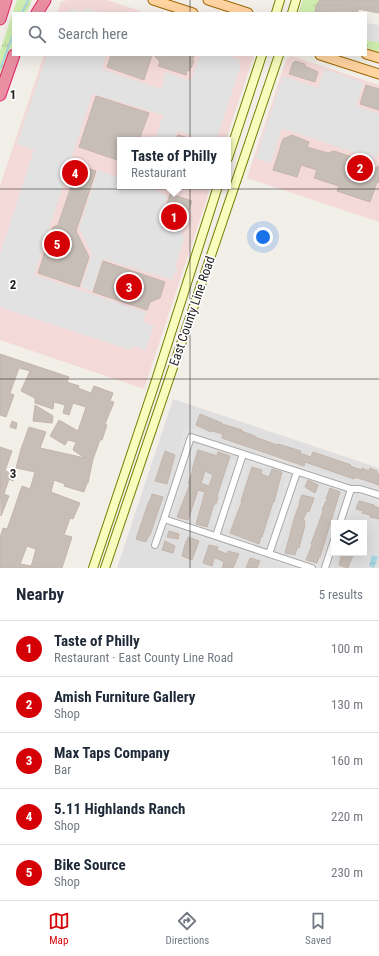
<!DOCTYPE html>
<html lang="en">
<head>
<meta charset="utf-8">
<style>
	:root { --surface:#fff; --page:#f6f6f7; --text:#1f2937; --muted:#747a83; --line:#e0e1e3; --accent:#d40005 }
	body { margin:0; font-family:"Roboto Condensed",sans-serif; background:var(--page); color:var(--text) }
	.controls { position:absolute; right:12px; bottom:12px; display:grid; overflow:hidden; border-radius:0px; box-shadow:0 4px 16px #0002 }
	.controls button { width:36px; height:36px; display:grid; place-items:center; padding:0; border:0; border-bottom:1px solid var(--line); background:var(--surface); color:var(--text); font:20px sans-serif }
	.you { position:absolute; left:263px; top:237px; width:14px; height:14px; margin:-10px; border:3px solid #fff; border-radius:50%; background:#1a73e8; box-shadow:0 0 0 6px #1a73e833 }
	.badge { display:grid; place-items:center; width:26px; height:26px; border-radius:50%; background:var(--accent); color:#fff; font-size:13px; font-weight:700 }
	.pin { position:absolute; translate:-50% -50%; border:2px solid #fff; box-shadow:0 1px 4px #0006 }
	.popup { position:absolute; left:117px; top:137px; width:114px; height:52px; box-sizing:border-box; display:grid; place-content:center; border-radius:0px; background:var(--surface); filter:drop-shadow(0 1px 3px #0005); font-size:13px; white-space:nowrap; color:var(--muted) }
	.popup b { font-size:15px; color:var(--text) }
	.popup::after { content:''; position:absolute; left:50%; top:100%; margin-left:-8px; border:8px solid transparent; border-top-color:var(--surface) }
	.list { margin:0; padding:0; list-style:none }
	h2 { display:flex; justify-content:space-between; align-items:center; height:52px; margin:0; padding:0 16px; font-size:17px }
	h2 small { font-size:13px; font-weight:400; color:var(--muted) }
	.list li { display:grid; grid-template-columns:26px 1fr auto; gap:12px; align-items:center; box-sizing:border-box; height:56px; padding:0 16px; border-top:1px solid var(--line) }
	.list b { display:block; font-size:15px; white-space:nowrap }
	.list p { margin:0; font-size:13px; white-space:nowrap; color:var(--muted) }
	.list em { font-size:13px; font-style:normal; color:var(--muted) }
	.icon { flex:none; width:22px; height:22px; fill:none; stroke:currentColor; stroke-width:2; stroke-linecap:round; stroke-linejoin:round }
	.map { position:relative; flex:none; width:379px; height:568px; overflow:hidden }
	.search { position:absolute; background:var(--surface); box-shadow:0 4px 16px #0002; left:12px; right:12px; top:12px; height:44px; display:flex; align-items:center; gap:10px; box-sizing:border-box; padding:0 14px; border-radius:0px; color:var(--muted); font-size:15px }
	.sheet { height:332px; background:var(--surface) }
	nav { display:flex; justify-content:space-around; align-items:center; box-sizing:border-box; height:56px; border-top:1px solid var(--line); background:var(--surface); font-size:11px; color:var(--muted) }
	nav a { display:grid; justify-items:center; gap:2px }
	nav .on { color:var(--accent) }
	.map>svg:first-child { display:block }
	.residential { fill:#e0dfdf; fill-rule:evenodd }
	.commercial { fill:#f3d9d8 }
	.grass { fill:url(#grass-tufts) }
	.parking { fill:#e2e2e2 }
	.water { fill:url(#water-waves) }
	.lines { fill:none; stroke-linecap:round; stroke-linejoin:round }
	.stream { stroke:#a8d5e0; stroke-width:2 }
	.building { fill:#c7beb7; stroke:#c5b5aa; fill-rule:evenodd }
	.street-casing { stroke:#a9a9a9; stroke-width:8 }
	.secondary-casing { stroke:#758002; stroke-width:10 }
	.primary-casing { stroke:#a06700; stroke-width:11 }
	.highway-casing { stroke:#e12569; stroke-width:13 }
	.street { stroke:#fff; stroke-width:6 }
	.secondary { stroke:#fafcbd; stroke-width:8 }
	.primary { stroke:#ffd4a1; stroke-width:9 }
	.highway { stroke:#ea8fa2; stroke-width:11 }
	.grid { fill:none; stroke:#222; stroke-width:1; stroke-opacity:0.55 }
	.labels { text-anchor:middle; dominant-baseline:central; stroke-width:3.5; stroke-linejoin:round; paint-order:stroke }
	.street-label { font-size:13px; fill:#222; stroke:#fff }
	.grid-label { font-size:13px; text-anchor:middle; font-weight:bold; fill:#222; stroke:#fff; stroke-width:3.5; stroke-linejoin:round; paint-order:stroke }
</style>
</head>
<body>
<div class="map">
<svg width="379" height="568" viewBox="0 0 379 568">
	<defs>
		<pattern id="grass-tufts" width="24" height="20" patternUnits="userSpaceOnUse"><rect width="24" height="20" fill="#ceedae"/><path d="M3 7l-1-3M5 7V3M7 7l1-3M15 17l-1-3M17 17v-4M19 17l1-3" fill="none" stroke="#b1cb95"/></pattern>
		<pattern id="water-waves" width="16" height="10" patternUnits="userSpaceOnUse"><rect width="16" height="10" fill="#a8d5e0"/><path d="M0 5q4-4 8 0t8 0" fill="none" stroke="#90b7c0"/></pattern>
	</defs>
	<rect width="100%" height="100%" fill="#f2efe9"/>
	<path class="residential" d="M 173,399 L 379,468 L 379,568 L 117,568 ZM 334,523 L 364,523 L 364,553 L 334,553 Z"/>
	<path class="commercial" d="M 67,0 L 107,0 L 146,13 L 57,13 L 61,2 Z
		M 44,55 L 254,55 L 226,140 L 120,140 L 120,186 L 211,186 L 144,389 L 0,340 L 0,186 Z
		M 292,56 L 379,85 L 379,222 L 247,178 L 286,60 L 289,57 Z"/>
	<path class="grass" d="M 17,0 L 32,0 L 26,13 L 13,13 L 13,45 L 0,81 L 0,51 Z
		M 303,0 L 319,0 L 319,4 L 317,3 L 315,12 L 298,13 Z
		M 366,40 L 379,42 L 379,53 L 366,49 Z"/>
	<path class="parking" d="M 85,8 L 102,13 L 66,13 L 69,10 L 72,9 L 83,12 Z
		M 366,23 L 379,25 L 379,42 L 366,40 Z
		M 47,55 L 106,55 L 102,69 L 161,89 L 164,82 L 163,79 L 165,72 L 191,81 L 200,55 L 227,55 L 238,59 L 241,65 L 217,138 L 211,137 L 209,140 L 205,140 L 177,131 L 173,140 L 155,140 L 163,115 L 94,94 L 92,95 L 71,160 L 67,162 L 65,165 L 69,168 L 34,275 L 146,312 L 143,322 L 154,326 L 145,350 L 132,346 L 130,350 L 0,307 L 0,254 L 34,150 L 17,144 Z
		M 324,69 L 364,83 L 356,106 L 379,114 L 379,155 L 376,154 L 374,159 L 282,128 L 271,163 L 256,158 L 283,76 L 318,88 Z
		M 98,170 L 120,178 L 120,186 L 149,186 L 158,189 L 157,192 L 166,195 L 167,197 L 160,221 L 183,229 L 181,235 L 185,237 L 175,267 L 178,272 L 173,275 L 174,280 L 103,259 L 92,291 L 81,287 L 92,254 L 79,228 Z
		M 186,426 L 219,437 L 213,452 L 197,447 L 198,443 L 196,442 L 192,445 L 192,446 L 196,447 L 174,512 L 164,508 L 182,453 L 177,451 Z
		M 255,453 L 269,458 L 265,468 L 252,464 Z
		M 233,459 L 249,464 L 228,529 L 212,523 Z
		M 307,467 L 351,482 L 348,492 L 304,478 Z
		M 287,477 L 303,482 L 281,546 L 265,541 Z
		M 363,485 L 379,490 L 379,503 L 359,496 Z
		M 347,493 L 357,496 L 348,523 L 337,523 Z
		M 170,516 L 328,568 L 292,568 L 166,527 Z"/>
	<path class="water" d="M 372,555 L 378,557 L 374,568 L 369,566 Z"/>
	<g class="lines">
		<path class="stream" d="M 22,13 L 28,0
			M 0,69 L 13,35"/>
	</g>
	<path class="building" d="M 319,0 L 379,0 L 379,13 L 358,9 L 358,13 L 315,12 L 317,3 L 319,4 Z
		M 111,55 L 152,55 L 144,80 L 107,67 Z
		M 154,55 L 190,55 L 194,56 L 192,60 L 194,61 L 191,68 L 190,68 L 189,71 L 187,70 L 186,75 L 158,66 L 160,62 Z
		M 295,61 L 305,64 L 305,66 L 318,72 L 315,82 L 289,74 L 293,63 Z
		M 366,85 L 379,89 L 379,110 L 360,104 Z
		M 96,96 L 149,113 L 139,140 L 120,140 L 120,161 L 79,147 Z
		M 178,135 L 192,139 L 192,140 L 176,140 Z
		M 292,135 L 309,142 L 307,147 L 328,153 L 334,151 L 364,161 L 367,168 L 372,170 L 379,166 L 379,183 L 377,182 L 370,202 L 337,191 L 339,186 L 314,178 L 317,170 L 301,165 L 297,177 L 273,170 L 283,139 Z
		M 74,163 L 96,171 L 76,231 L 89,257 L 79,287 L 38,273 L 53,227 L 58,225 L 72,184 L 69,179 Z
		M 170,194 L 192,201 L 183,227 L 162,220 Z
		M 103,261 L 165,282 L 160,298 L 150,302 L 147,310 L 93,292 Z
		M 0,354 L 69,377 L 67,382 L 79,386 L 78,388 L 91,393 L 94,386 L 113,393 L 110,401 L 114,402 L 105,424 L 107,425 L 102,440 L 100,440 L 93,459 L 88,483 L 87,483 L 84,492 L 64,486 L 65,484 L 54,480 L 51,492 L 80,503 L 73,519 L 70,518 L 64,535 L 72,537 L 62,568 L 0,568 L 0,538 L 3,528 L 7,529 L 10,521 L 22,486 L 30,489 L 35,472 L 16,468 L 21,449 L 29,427 L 46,432 L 40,448 L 85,458 L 73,450 L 76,442 L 68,440 L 65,445 L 50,436 L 59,420 L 78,431 L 86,407 L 73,403 L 69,415 L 63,413 L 65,405 L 54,402 L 53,409 L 35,403 L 35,398 L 21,391 L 30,371 L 19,368 L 10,393 L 14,395 L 6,417 L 0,415 ZM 27,546 L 36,549 L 31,567 L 31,566 L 20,564 Z
		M 35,405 L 53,416 L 52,423 L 33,421 Z
		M 200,414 L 222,423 L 222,424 L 242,430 L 241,431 L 255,436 L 255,437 L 277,445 L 278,444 L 301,451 L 300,453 L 311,457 L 313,452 L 351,465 L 350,466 L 362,470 L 362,468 L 369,471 L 370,468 L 377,471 L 377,473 L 379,474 L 379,485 L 355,477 L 354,479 L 305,462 L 304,466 L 222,438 L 223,434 L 212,431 L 211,432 L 196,425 Z
		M 12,421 L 17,423 L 16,429 L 10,427 Z
		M 0,447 L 12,451 L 5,471 L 15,474 L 13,481 L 9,479 L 4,494 L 9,496 L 1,516 Z
		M 198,450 L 217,456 L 218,452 L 230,456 L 217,496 L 218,497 L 216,504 L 214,504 L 207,527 L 196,524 L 205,492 L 198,490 L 188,520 L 177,517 L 190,484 L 188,484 L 193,470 L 192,470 ZM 205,471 L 213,475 L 209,486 L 201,483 Z
		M 165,451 L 175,455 L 167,484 L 155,481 Z
		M 252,467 L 262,470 L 261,474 L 269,477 L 272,469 L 282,472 L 274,502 L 273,502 L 262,537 L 261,536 L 259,544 L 230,533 L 242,501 L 241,501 Z
		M 308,480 L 318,485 L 315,493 L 305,487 Z
		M 330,488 L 340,492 L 320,557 L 319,557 L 317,563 L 306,560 L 312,545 L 311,544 L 323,511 L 322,510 L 325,503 L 326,501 L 329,501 L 326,499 Z
		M 152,494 L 163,497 L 150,535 L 149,535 L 146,542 L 136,539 L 149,501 L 150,501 Z
		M 302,495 L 314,498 L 309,512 L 307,511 L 303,520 L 305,521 L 304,525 L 305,525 L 299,548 L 297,548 L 295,555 L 285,553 L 295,516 L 300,503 L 299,503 Z
		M 359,501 L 374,505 L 374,506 L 379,508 L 379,519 L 370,517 L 370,515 L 362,513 L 363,511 L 356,509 Z
		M 169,531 L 179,534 L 178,539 L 167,537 Z
		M 188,537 L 199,541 L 192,560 L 182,556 L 186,541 L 187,541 Z
		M 165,541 L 175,546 L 173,553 L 162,550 Z
		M 209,545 L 218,547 L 217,550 L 227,554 L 228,551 L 239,554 L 233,568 L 222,568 L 224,562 L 216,558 L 214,559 L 212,566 L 203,563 Z
		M 342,553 L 354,553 L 348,568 L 339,565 Z
		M 250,558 L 260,561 L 257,568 L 246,568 Z"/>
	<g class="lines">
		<g class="street-casing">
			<path id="street" d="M 340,523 L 351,489
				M 216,536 L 243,454
				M 155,545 L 164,519
				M 269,554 L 297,472
				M 312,568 L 164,519 L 191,437 L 351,489 L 360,489 L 379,495
				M 325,568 L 334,540"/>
		</g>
		<g class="secondary-casing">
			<path id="secondary" d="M 276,13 L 280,0
				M 292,13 L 296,0
				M 228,158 L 262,55
				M 93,568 L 156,380 L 218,186
				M 105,568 L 279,55"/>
		</g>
		<g class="primary-casing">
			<path id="primary" d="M 153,0 L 193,13
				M 208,0 L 248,13
				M 366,54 L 379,58
				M 320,55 L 379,74"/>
		</g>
		<g class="highway-casing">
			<path id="highway" d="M 37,13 L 45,0
				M 0,19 L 6,0
				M 0,95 L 14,55"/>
		</g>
		<use href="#street" class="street"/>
		<use href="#secondary" class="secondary"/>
		<use href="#primary" class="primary"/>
		<use href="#highway" class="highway"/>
	</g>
	<path class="grid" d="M 190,0 L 190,13M 190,55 L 190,568M 0,189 L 379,189M 0,379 L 379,379"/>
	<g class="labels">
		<g class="street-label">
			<text transform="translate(192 311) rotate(-71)">East County Line Road</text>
		</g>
	</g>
	<g class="grid-label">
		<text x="13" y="99">1</text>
		<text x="13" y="289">2</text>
		<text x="13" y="478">3</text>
	</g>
</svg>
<div class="controls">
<button><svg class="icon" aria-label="layers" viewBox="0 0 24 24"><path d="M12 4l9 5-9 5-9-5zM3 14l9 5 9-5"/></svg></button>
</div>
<div class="you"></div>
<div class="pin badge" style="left:174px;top:217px">1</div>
<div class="popup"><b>Taste of Philly</b>Restaurant</div>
<div class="pin badge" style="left:360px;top:168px">2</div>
<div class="pin badge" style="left:129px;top:287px">3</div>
<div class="pin badge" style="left:75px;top:173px">4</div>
<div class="pin badge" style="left:57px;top:244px">5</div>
<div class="search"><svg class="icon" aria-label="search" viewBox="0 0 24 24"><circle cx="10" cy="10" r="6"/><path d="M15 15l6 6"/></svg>Search here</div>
</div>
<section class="sheet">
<h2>Nearby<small>5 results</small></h2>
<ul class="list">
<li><span class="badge">1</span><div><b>Taste of Philly</b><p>Restaurant · East County Line Road</p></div><em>100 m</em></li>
<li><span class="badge">2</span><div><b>Amish Furniture Gallery</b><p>Shop</p></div><em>130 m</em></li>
<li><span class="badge">3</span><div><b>Max Taps Company</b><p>Bar</p></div><em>160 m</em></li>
<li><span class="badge">4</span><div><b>5.11 Highlands Ranch</b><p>Shop</p></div><em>220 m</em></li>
<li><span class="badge">5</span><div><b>Bike Source</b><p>Shop</p></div><em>230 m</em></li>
</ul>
</section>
<nav>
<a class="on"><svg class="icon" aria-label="map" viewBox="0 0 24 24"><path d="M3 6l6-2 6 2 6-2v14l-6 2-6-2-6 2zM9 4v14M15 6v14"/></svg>Map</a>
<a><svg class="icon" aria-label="directions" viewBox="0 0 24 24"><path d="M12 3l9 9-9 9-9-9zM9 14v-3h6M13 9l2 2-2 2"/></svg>Directions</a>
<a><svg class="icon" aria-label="saved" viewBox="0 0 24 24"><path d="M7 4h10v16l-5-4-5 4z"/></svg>Saved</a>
</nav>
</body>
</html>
